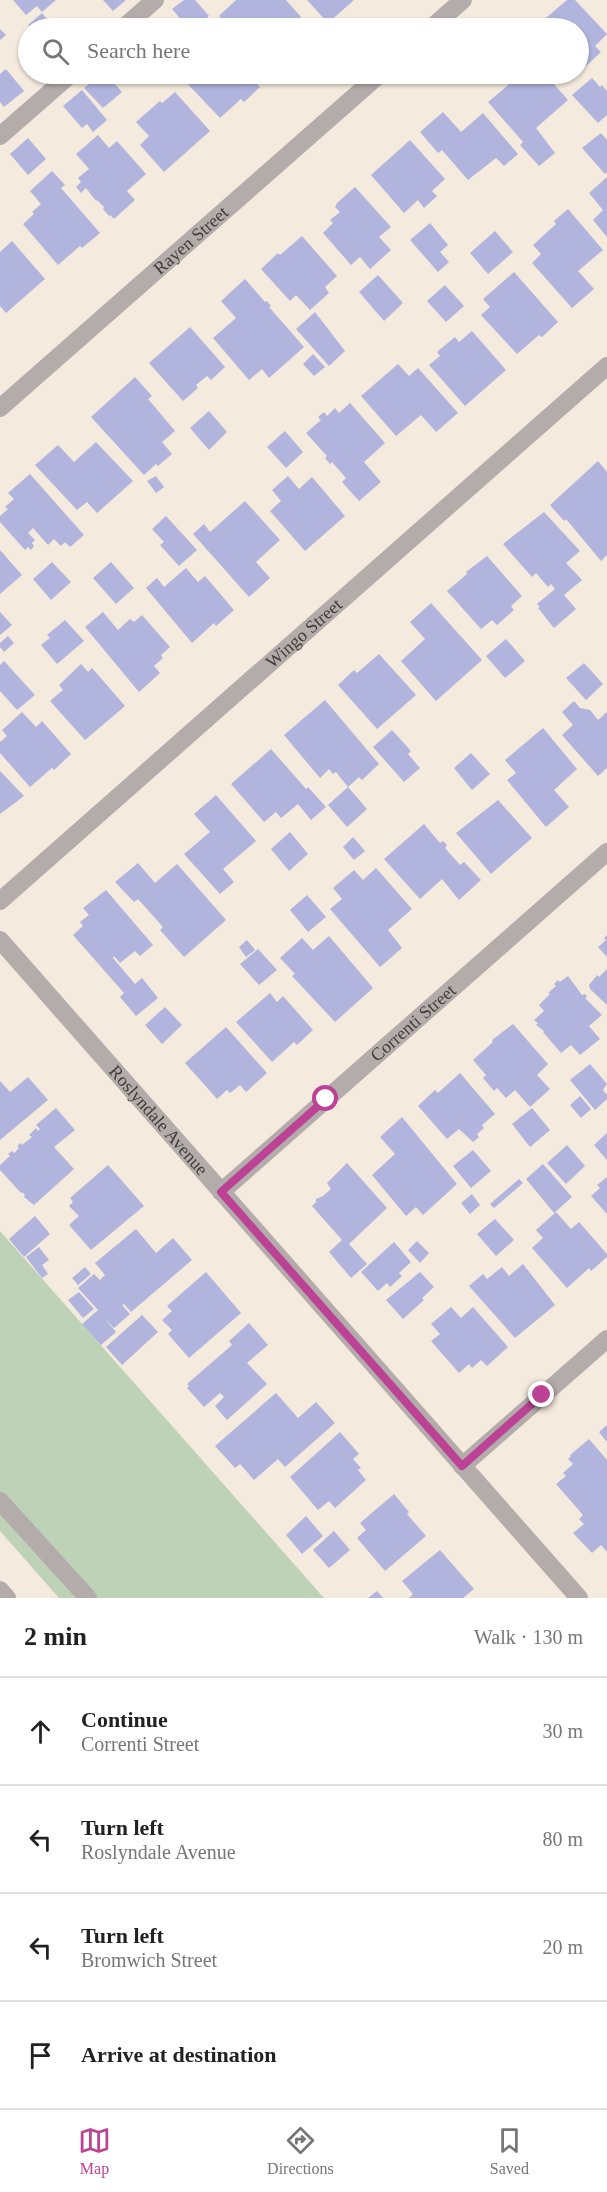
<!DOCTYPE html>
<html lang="en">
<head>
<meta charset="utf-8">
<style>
	:root { --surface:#fff; --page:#f6f6f6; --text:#222; --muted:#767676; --line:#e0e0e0; --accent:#bb4295 }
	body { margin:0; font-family:"Times New Roman",serif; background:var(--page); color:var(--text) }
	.stop { position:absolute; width:18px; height:18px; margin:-14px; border:4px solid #bb4295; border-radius:50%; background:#fff }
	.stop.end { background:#bb4295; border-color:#fff; box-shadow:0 2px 6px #0008 }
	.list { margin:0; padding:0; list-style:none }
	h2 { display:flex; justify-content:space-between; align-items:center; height:78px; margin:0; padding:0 24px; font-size:26px }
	h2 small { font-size:20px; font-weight:400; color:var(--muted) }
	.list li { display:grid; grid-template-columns:39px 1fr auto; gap:18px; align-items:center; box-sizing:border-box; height:108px; padding:0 24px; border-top:2px solid var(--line) }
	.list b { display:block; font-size:22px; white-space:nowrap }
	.list p { margin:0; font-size:20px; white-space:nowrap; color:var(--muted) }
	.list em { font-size:20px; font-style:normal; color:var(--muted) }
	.icon { flex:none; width:33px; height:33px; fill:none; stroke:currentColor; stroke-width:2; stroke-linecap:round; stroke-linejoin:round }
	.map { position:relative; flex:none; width:607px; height:1598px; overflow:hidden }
	.search { position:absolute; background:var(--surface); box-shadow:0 2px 4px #0004; left:18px; right:18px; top:18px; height:66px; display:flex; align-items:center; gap:15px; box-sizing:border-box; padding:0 21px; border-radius:33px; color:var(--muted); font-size:22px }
	.sheet { height:510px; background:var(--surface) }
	nav { display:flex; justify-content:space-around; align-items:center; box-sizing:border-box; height:84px; border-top:2px solid var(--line); background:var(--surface); font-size:16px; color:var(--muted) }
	nav a { display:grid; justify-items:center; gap:3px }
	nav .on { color:var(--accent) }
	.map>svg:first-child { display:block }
	.green { fill:#bed2b8 }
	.building { fill:#b1b4dc }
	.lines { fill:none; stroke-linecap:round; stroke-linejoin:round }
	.minor { stroke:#b3acab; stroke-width:18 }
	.route { stroke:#bb4295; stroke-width:8 }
	.labels { text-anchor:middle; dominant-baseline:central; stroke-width:4.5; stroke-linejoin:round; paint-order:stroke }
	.street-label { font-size:18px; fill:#403c37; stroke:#fff }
</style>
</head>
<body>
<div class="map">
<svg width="607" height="1598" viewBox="0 0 607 1598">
	<rect width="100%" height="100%" fill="#f4eadd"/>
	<path class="green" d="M 0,1231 L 324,1598 L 59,1598 L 0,1531 Z"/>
	<path class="building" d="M 13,0 L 56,0 L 42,12 L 37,6 L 26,15 Z
		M 103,0 L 126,0 L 113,11 Z
		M 184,0 L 195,0 L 209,16 L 195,28 L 188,28 L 172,9 Z
		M 236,0 L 286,0 L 301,17 L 288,28 L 231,28 L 219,16 Z
		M 307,0 L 354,0 L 328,23 Z
		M 567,0 L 575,0 L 607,34 L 595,46 L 601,52 L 586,66 L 578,57 L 578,28 L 534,28 Z
		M 42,13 L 53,26 L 59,20 L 67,28 L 32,28 L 28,25 Z
		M 0,29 L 6,35 L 0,40 Z
		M 6,69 L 24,91 L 4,107 L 0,102 L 0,74 Z
		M 101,74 L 106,74 L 122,92 L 103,108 L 84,88 Z
		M 189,74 L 248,74 L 260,87 L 244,102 L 241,99 L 220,118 L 183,79 Z
		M 506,74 L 545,74 L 568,100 L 536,128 L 555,153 L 539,166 L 520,145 L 523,142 L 488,102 L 513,81 Z
		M 592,78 L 600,87 L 602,85 L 607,91 L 607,115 L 598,123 L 572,95 Z
		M 82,90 L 107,120 L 93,132 L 87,124 L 82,128 L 63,106 Z
		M 175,92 L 210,131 L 164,172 L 140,145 L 149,136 L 136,122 L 160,101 L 162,103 Z
		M 443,112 L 461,132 L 483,113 L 518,154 L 504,166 L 496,158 L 468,180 L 442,150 L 438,153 L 420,132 Z
		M 601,133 L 607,140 L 607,172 L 605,174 L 582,148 Z
		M 98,135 L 109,148 L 117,141 L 146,174 L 127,191 L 135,200 L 114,219 L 110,215 L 109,216 L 103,209 L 104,207 L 97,200 L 96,201 L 86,188 L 81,193 L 76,187 L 81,182 L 78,178 L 89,169 L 76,154 Z
		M 28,138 L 46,159 L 28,175 L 10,154 Z
		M 410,140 L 445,179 L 432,191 L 437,196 L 424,208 L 418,200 L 404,213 L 371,175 Z
		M 52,171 L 65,185 L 61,188 L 100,233 L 82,248 L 80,246 L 58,265 L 23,224 L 34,214 L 32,212 L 41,204 L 30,191 Z
		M 607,177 L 607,237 L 593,220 L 603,210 L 589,193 Z
		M 355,187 L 391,227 L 379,237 L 391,250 L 370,269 L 360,257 L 351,265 L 323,233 L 333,223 L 330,220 L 340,212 L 335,207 L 337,203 Z
		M 568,209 L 603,250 L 578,271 L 594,289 L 572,308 L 532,263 L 541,254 L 533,245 L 556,224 L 554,221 Z
		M 430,223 L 448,245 L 440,252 L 449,262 L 438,272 L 410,240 Z
		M 495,231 L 513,252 L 488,274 L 470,253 Z
		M 302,236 L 337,276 L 325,287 L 329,293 L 310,310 L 296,295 L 290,301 L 261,269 L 278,253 L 280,255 Z
		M 12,241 L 45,279 L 6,313 L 0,306 L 0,252 Z
		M 514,272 L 558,322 L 542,337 L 539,335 L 517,354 L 481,315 L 490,307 L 483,299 Z
		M 378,275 L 403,303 L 384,321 L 359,292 Z
		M 245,279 L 265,302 L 267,301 L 271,306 L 269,307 L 304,347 L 269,378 L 262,369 L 249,380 L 213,338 L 236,318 L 221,301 Z
		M 445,285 L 464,306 L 446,322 L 427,301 Z
		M 315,312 L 345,351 L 329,366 L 296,329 Z
		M 190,327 L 225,367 L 211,380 L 207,376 L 196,385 L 198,388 L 183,401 L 149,363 Z
		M 472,331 L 506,370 L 465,406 L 429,365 L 440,356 L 437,352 L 455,337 L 459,342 Z
		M 313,354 L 325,367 L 314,376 L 303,364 Z
		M 398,364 L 409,376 L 418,368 L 458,413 L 436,432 L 421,415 L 396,436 L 361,396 Z
		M 135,377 L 152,396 L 148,399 L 175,431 L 162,442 L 172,454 L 158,466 L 156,464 L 144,475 L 91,417 Z
		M 350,403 L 385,443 L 364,462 L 381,482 L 359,501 L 342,482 L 346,478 L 332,462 L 330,464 L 325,458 L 327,456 L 306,433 L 321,420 L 318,417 L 324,412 L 327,416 L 335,408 L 339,413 Z
		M 209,411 L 227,432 L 209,450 L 190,428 Z
		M 285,431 L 303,452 L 286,468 L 267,447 Z
		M 96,442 L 133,481 L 97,513 L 87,502 L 77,510 L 35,465 L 58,445 L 74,462 Z
		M 598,461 L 607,472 L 607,555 L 601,561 L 566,519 L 564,521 L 550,505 Z
		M 30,474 L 84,535 L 70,547 L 65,542 L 61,546 L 54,539 L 48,545 L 33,528 L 28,533 L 35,540 L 32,543 L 34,546 L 31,550 L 28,547 L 25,550 L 0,522 L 0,516 L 8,509 L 5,507 L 14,499 L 8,493 Z
		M 156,476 L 164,487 L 156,493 L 147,481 Z
		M 288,476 L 299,489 L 312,477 L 345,516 L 305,551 L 270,511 L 281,501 L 272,490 Z
		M 245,501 L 280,540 L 256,562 L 270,578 L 249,597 L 193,534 L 204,524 L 210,532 Z
		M 544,512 L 580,551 L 566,563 L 582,580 L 564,595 L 576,609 L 554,628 L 538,608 L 540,607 L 537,604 L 555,589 L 551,584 L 548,587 L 536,573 L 532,577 L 503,544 Z
		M 166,516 L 197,550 L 179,566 L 160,545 L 164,542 L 152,529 Z
		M 0,550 L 22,575 L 0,594 Z
		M 487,556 L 522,596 L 511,606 L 514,610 L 497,625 L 492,620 L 481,629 L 447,591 L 467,574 L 466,572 Z
		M 52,562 L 71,582 L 51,600 L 33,579 Z
		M 111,562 L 134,588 L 116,604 L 93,578 Z
		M 186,568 L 198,582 L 205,576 L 234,610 L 216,626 L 214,623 L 192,643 L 146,588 L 157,578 L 164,587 Z
		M 431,603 L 482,660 L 436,701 L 401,661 L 425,639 L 410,622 Z
		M 0,612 L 12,625 L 0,635 Z
		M 103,612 L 118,630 L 130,619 L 134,622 L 142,615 L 170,647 L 161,655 L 163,658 L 154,666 L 160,673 L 139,692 L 85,627 Z
		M 65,620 L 84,641 L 57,664 L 41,645 L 50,638 L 47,635 Z
		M 8,636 L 14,643 L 4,652 L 0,647 L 0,643 Z
		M 506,639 L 525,661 L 505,678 L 486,656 Z
		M 379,654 L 416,695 L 377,729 L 338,685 L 354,670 L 357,673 Z
		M 4,661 L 35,695 L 17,710 L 0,691 L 0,665 Z
		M 584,663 L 603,684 L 586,700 L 566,678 Z
		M 81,664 L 88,672 L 92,668 L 125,706 L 85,740 L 50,701 L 63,690 L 59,685 Z
		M 325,700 L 379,764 L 362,780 L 359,777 L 348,787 L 336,772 L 333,774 L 329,769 L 320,778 L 284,735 Z
		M 574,701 L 580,708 L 590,710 L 598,720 L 607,712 L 607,768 L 598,776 L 562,735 L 573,725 L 562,712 Z
		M 22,712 L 36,727 L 42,721 L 71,754 L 54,770 L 52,768 L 30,787 L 0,753 L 0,742 L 7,736 L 2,730 Z
		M 543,728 L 577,769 L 554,790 L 569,807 L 546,827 L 507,780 L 516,773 L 505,760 Z
		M 392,730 L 411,751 L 408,754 L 420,768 L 404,782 L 373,747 Z
		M 271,749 L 306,789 L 308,787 L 326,807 L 311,820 L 298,804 L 281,818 L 276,812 L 264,822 L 231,784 Z
		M 471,753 L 490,774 L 472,790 L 454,768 Z
		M 0,771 L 24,796 L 0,814 Z
		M 348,787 L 367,809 L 347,827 L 328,805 Z
		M 216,795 L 256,841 L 223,869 L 234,882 L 220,894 L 184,854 L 210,832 L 194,814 Z
		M 498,800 L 532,838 L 491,874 L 456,833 Z
		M 424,824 L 440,843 L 443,841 L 447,845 L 445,848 L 460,865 L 464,862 L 481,880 L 459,900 L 442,879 L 420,899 L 384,859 Z
		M 290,832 L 308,854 L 289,871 L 271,849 Z
		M 353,837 L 365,851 L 354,860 L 343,847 Z
		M 138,863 L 155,883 L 177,864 L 226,920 L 184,957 L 160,930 L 163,927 L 138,899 L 134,902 L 115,882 Z
		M 376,868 L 412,909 L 388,930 L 402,948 L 380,967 L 330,909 L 342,899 L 333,888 L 354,870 L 363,880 Z
		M 106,890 L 153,945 L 140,956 L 135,951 L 120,963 L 114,956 L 113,958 L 135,984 L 142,978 L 158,998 L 136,1016 L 120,997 L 124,993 L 73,935 L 83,926 L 80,922 L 89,915 L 83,908 Z
		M 307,895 L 326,917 L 308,932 L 290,910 Z
		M 607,935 L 607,957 L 598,947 L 606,940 L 604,938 Z
		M 329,936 L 373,988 L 335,1022 L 292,976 L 295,974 L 280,958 L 302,938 L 313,950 Z
		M 247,940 L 255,950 L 246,957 L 239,947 Z
		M 258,949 L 277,970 L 259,985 L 240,964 Z
		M 607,969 L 607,1005 L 590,989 L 589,985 L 597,975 L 599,977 Z
		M 568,976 L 582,995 L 585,994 L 587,997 L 585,998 L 602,1015 L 589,1026 L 600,1039 L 580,1055 L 571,1045 L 561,1053 L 543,1032 L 544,1031 L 536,1025 L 538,1023 L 534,1020 L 544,1011 L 539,1005 L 550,994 L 548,993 L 556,986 L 554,984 L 558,980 L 560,982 Z
		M 270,993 L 277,1002 L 283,996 L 313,1030 L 297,1045 L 294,1042 L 272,1062 L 236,1022 Z
		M 165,1007 L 182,1025 L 162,1044 L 145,1025 Z
		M 513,1024 L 548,1064 L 537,1075 L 550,1089 L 530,1107 L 515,1090 L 506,1098 L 497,1088 L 494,1091 L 483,1078 L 486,1075 L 473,1060 L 493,1042 L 492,1040 Z
		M 226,1027 L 267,1073 L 246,1092 L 240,1085 L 230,1093 L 227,1090 L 217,1099 L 185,1063 Z
		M 590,1064 L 607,1084 L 603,1090 L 607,1095 L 607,1099 L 595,1110 L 570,1080 Z
		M 460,1073 L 495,1114 L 482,1125 L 484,1128 L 477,1134 L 479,1137 L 473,1142 L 459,1129 L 447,1139 L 418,1106 L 435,1090 L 438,1093 Z
		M 28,1077 L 48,1100 L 0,1140 L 0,1081 L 10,1092 Z
		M 580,1096 L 591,1109 L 581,1118 L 570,1105 Z
		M 56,1108 L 75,1130 L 54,1147 L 74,1169 L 34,1205 L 24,1197 L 25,1195 L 22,1192 L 21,1193 L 0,1170 L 0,1165 L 10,1156 L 8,1154 L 12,1151 L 14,1153 L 19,1148 L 17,1146 L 21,1143 L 22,1145 L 32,1137 L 29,1135 L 36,1128 L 38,1131 L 40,1129 L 36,1125 Z
		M 532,1108 L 550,1130 L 530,1147 L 512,1124 Z
		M 402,1117 L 457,1184 L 423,1215 L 416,1207 L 406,1216 L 372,1175 L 395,1154 L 380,1137 Z
		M 607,1133 L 607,1160 L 594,1145 Z
		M 567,1145 L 585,1166 L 566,1184 L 547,1163 Z
		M 473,1150 L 491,1171 L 471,1188 L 453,1166 Z
		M 347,1163 L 387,1208 L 349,1244 L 367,1264 L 351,1278 L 329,1252 L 342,1240 L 312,1206 L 316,1202 L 316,1199 L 323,1196 L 331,1189 L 327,1183 Z
		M 543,1164 L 572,1197 L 554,1213 L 526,1179 Z
		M 108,1165 L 144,1206 L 91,1250 L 69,1225 L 79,1216 L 69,1206 L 73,1202 L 70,1198 Z
		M 607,1177 L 607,1214 L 591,1196 L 600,1188 L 597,1185 Z
		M 519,1179 L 523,1183 L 494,1208 L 490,1204 Z
		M 472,1194 L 480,1205 L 470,1214 L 461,1203 Z
		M 556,1212 L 571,1229 L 579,1222 L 607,1254 L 607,1257 L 591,1271 L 589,1268 L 567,1288 L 532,1248 L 543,1238 L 536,1230 Z
		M 35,1216 L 50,1234 L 24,1257 L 9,1239 Z
		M 495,1219 L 514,1240 L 496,1256 L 477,1234 Z
		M 136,1229 L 156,1253 L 173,1238 L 192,1260 L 131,1312 L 124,1304 L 122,1305 L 130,1314 L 114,1328 L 105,1319 L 116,1332 L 101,1345 L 82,1324 L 98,1310 L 78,1288 L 94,1274 L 100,1280 L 105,1275 L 95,1263 Z
		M 417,1241 L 429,1253 L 420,1263 L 408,1250 Z
		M 394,1242 L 411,1262 L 399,1273 L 402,1276 L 390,1287 L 387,1283 L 378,1291 L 361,1272 Z
		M 39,1247 L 49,1260 L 42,1265 L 48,1274 L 42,1278 L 26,1257 Z
		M 523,1264 L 555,1305 L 515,1338 L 469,1286 L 483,1274 L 487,1279 L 502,1267 L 509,1276 Z
		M 85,1267 L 91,1274 L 78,1285 L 72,1278 Z
		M 206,1272 L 241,1313 L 189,1358 L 168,1334 L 172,1330 L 162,1320 L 172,1311 L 167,1306 Z
		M 420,1272 L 434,1287 L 422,1298 L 424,1300 L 403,1319 L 386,1300 Z
		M 79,1292 L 94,1309 L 83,1318 L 68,1300 Z
		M 451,1307 L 461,1318 L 473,1307 L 508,1347 L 487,1366 L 481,1360 L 472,1368 L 469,1364 L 459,1373 L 431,1341 L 440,1334 L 431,1324 Z
		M 142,1315 L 158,1332 L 122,1365 L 106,1347 Z
		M 249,1323 L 268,1345 L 247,1363 L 267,1384 L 227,1420 L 215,1406 L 224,1397 L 220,1393 L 204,1407 L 187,1388 L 189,1386 L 187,1384 L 232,1345 L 229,1341 Z
		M 276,1393 L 298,1418 L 316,1402 L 335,1423 L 285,1467 L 278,1459 L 254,1480 L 240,1464 L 235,1468 L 215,1446 Z
		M 607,1425 L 607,1442 L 599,1432 Z
		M 340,1432 L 359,1454 L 353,1459 L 361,1468 L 358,1470 L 366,1480 L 335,1508 L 329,1501 L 318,1510 L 290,1477 Z
		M 589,1439 L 607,1460 L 607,1552 L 601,1545 L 592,1553 L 573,1533 L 584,1524 L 579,1519 L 583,1515 L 556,1484 L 566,1476 L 563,1473 L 573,1464 L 568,1459 L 571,1456 L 570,1455 Z
		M 394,1494 L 409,1512 L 407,1514 L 426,1536 L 385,1571 L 357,1538 L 366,1530 L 360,1523 Z
		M 306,1516 L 323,1536 L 302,1554 L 286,1535 Z
		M 334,1531 L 350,1550 L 329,1568 L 313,1550 Z
		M 440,1550 L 474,1589 L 463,1598 L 409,1598 L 413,1594 L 402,1581 Z
		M 377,1591 L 383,1598 L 368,1598 Z"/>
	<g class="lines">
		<g class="minor">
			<path d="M 123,28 L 155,0"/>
			<path d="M 431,28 L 463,0"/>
			<path d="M 0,136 L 71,74"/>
			<path id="s1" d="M 0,408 L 380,74"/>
			<path id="s2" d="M 0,901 L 607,366"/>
			<path id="s3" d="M 0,940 L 579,1598"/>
			<path id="s4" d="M 221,1192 L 607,852"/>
			<path d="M 462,1466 L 607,1339"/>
			<path d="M 0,1501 L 88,1598"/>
			<path d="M 0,1590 L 7,1598"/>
		</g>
	</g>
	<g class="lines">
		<path class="route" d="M 326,1099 L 221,1192 L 462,1466 L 542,1395"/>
	</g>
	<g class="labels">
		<g class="street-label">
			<text stroke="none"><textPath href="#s1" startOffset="254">Rayen Street</textPath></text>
			<text stroke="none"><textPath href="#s2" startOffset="405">Wingo Street</textPath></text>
			<text stroke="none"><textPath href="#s4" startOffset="256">Correnti Street</textPath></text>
			<text stroke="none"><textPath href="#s3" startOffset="240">Roslyndale Avenue</textPath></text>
		</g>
	</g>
</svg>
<div class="stop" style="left:326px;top:1099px"></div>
<div class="stop end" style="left:542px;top:1395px"></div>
<div class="search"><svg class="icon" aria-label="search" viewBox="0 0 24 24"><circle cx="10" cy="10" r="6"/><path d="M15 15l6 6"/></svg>Search here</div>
</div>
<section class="sheet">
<h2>2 min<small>Walk · 130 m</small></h2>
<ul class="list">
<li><svg class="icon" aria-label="ahead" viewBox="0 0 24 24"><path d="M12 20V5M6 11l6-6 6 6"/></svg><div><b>Continue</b><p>Correnti Street</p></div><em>30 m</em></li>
<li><svg class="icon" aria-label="left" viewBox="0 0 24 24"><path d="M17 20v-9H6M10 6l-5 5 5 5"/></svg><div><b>Turn left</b><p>Roslyndale Avenue</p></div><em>80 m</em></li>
<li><svg class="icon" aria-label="left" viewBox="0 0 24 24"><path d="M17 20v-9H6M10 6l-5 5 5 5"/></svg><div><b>Turn left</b><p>Bromwich Street</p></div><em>20 m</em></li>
<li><svg class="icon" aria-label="arrive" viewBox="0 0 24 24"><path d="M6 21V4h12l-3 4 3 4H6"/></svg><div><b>Arrive at destination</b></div></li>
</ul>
</section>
<nav>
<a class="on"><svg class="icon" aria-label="map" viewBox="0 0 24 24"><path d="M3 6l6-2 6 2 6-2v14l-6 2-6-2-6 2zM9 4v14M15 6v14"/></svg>Map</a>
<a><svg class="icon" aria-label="directions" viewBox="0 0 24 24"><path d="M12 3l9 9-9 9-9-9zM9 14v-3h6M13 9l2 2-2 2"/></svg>Directions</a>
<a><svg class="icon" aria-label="saved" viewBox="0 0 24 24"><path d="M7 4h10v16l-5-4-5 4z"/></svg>Saved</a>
</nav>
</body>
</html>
